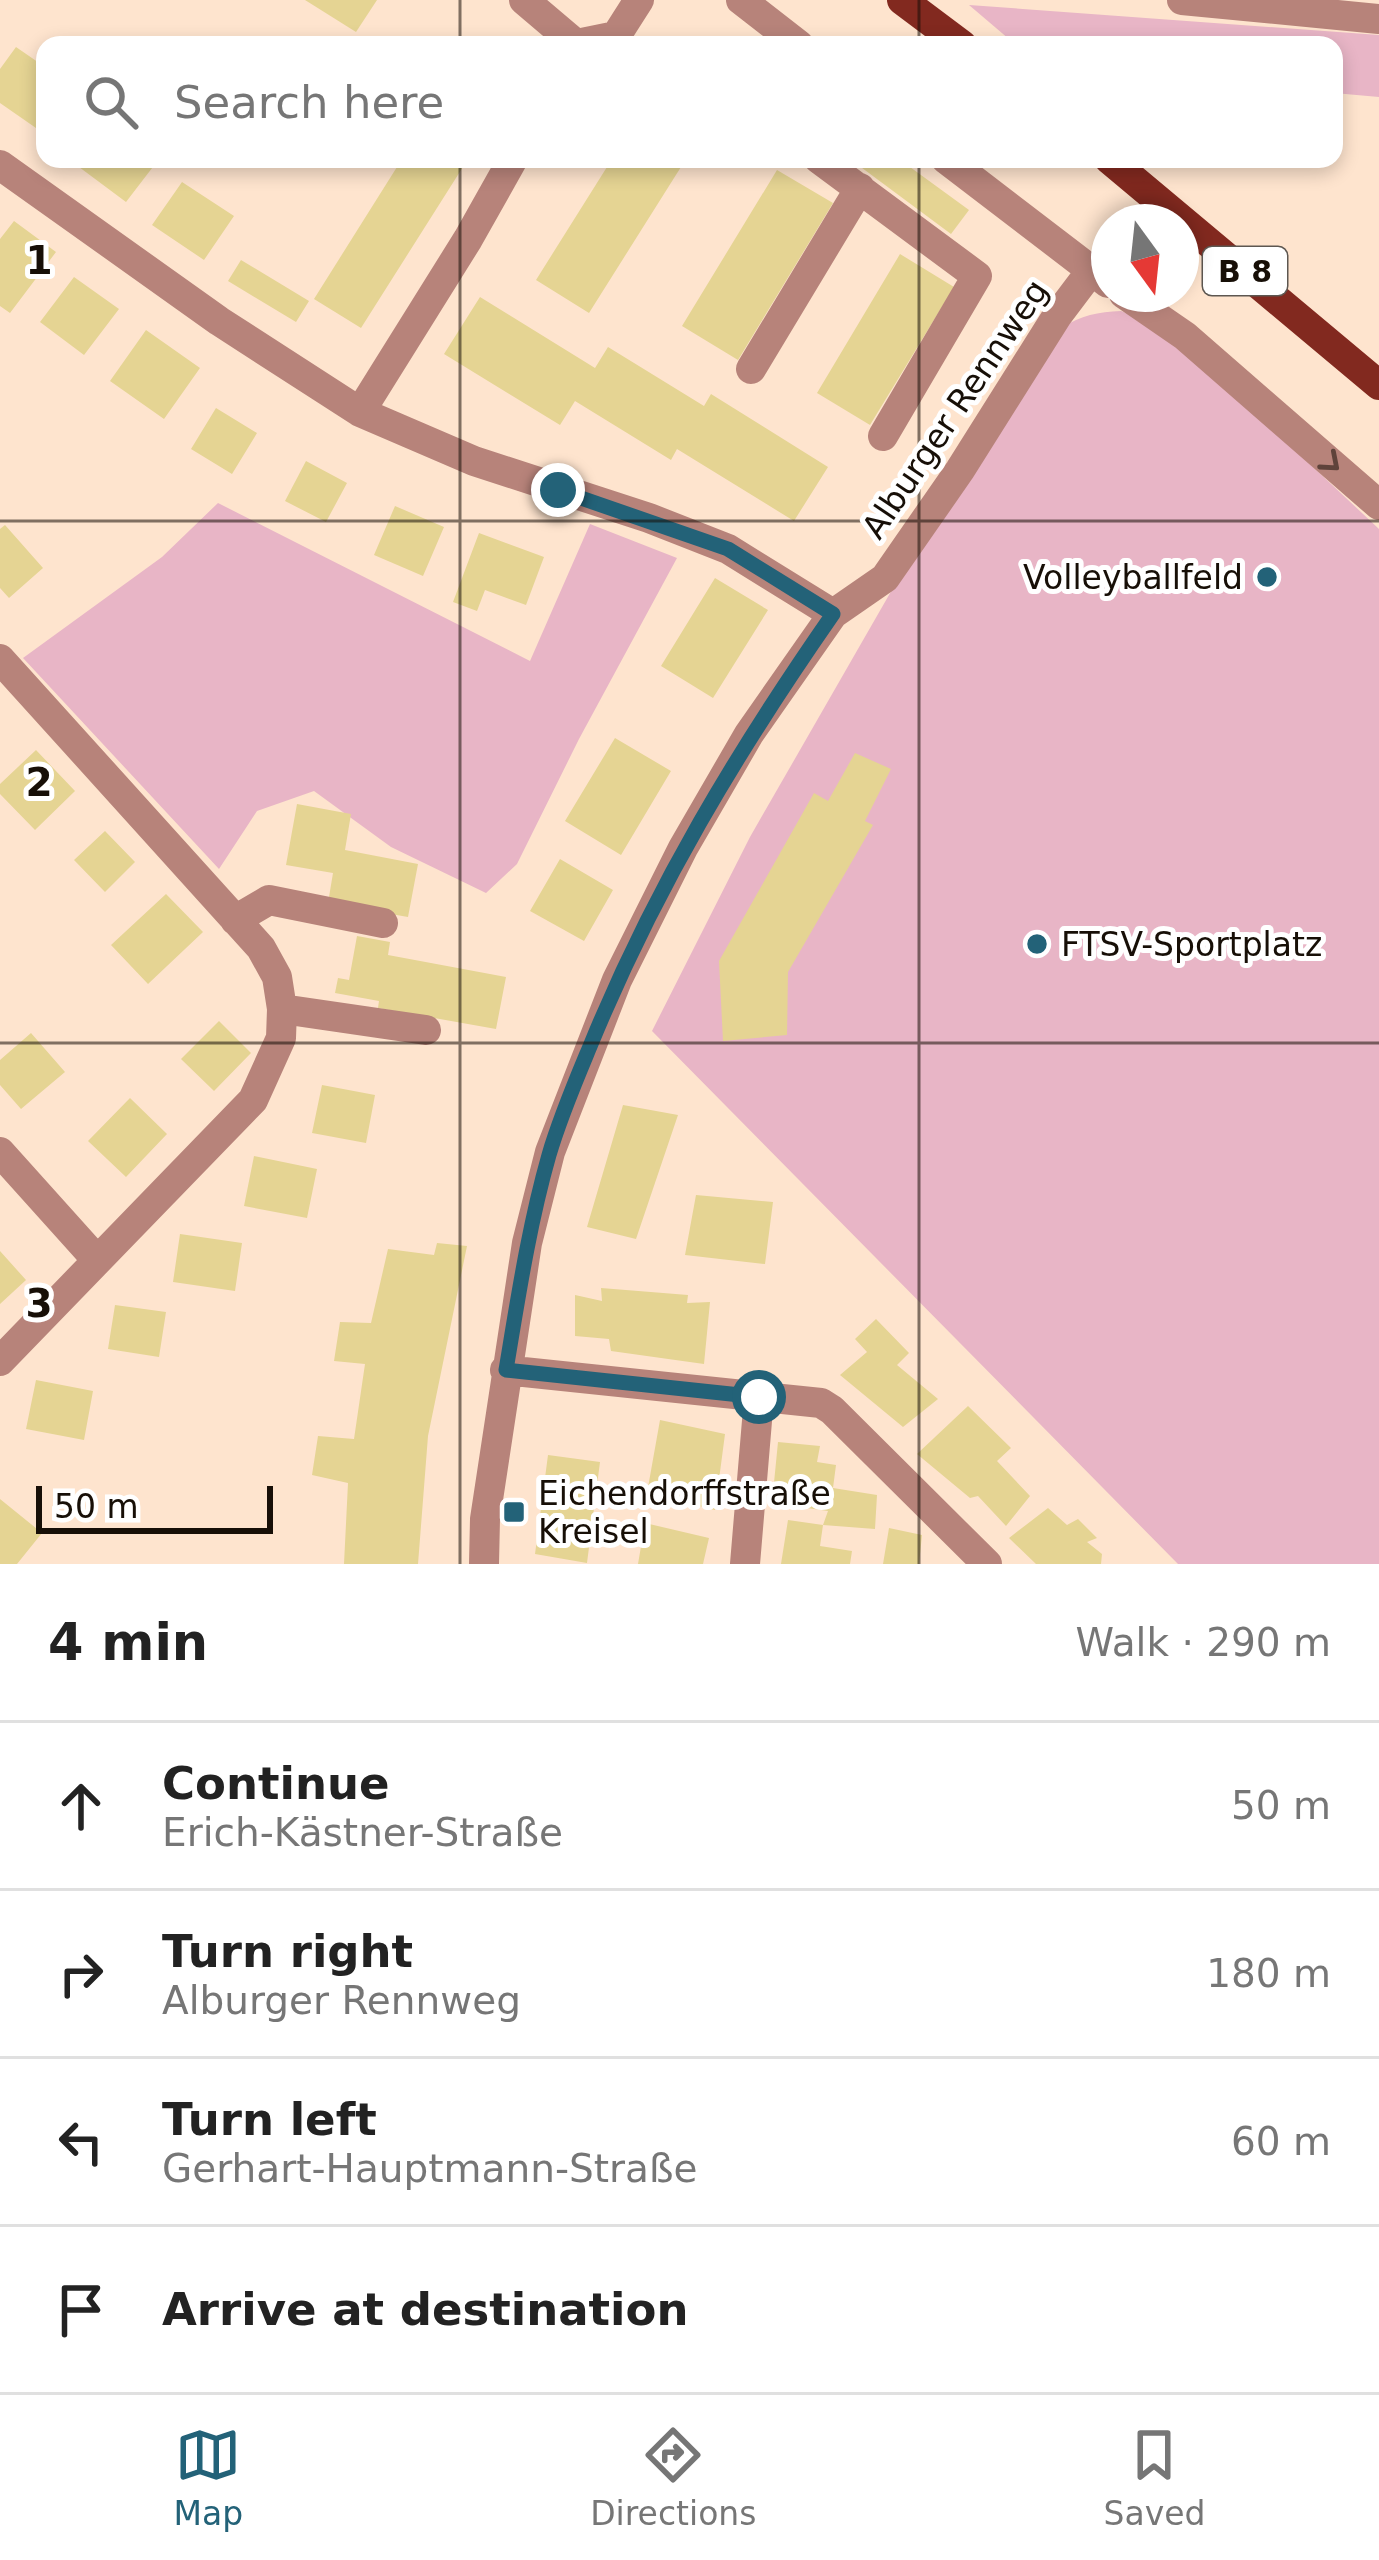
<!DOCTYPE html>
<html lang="en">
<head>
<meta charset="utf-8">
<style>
	:root { --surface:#fff; --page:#f6f6f6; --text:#222; --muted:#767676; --line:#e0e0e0; --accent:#236278 }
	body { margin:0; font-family:"DejaVu Sans",sans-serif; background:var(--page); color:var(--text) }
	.compass { position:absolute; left:1091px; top:204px; width:108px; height:108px; border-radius:50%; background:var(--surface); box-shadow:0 6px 18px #0003; rotate:165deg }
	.scale { position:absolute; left:36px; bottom:30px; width:237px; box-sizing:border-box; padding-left:12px; border:6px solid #170f07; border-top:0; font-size:33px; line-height:42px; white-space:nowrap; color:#170f07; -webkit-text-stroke:9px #fff; paint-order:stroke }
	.stop { position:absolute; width:36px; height:36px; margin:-27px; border:9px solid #236278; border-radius:50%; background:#fff }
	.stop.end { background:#236278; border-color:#fff; box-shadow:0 3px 12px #0008 }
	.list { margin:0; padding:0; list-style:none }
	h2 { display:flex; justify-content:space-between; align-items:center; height:156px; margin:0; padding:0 48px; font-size:51px }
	h2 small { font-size:39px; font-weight:400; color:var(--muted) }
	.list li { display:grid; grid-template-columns:78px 1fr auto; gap:36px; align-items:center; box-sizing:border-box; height:168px; padding:0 48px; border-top:3px solid var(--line) }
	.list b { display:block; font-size:45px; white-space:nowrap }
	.list p { margin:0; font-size:39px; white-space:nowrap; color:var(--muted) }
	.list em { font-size:39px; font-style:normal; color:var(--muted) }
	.icon { flex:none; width:66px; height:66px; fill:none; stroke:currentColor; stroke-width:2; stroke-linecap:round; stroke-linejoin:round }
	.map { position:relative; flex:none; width:1379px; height:1564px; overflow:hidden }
	.search { position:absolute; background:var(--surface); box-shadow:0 6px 18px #0003; left:36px; right:36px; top:36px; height:132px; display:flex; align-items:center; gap:30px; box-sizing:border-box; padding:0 42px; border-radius:24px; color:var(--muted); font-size:45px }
	.sheet { height:828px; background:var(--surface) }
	nav { display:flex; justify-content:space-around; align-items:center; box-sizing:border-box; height:168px; border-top:3px solid var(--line); background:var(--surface); font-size:33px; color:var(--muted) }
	nav a { display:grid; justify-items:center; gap:6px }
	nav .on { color:var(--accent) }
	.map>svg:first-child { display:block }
	.green { fill:#e8b5c6 }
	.building { fill:#e5d493 }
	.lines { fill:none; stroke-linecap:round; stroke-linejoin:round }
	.minor { stroke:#b7837a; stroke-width:30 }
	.major { stroke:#82291f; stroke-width:30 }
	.oneway { stroke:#5f433b }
	.route { stroke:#236278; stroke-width:15 }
	.grid { fill:none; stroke:#170f07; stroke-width:3; stroke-opacity:0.55 }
	.poi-dot { fill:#236278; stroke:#fff; stroke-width:4.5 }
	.labels { text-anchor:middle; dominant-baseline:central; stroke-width:10; stroke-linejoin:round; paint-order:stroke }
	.shield { fill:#fff; stroke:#5d5751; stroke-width:3 }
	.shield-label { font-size:30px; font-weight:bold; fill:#170f07 }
	.street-label { font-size:33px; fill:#170f07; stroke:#fff }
	.poi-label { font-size:33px; fill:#170f07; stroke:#fff; text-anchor:start }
	.grid-label { font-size:39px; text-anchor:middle; font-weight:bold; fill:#170f07; stroke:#fff; stroke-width:10; stroke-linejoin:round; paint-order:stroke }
</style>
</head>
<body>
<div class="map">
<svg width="1379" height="1564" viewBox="0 0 1379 1564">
	<rect width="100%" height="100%" fill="#fee4ce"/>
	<path class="green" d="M 969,5 L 1379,35 L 1379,97 L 1334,93 L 1334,45 L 1016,45 Z
		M 1121,311 L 1141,319 L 1230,389 L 1379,529 L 1379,1564 L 1178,1564 L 652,1031 L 750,837 L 893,588 L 1062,328 C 1081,315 1098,312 1121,311 Z
		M 218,503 L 530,661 L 590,524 L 677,558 L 579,739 L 517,864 L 486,893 L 391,847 L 314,791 L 257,811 L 219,869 L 23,658 L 162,557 Z"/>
	<path class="building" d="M 305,0 L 377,0 L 356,32 Z
		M 16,47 L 45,67 L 45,115 L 36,128 L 0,103 L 0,69 Z
		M 78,159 L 159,159 L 126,202 L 75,164 Z
		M 402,159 L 468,159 L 361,328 L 314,299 Z
		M 612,159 L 686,159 L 589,313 L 536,280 Z
		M 850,159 L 899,159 L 969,210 L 951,234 Z
		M 777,170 L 833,203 L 738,360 L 682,326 Z
		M 182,182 L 234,216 L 204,260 L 152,225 Z
		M 14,221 L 56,252 L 10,313 L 0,306 L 0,239 Z
		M 900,254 L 954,287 L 870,425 L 817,393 Z
		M 241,260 L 309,301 L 296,322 L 228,281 Z
		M 74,277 L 119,309 L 84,355 L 40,322 Z
		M 480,297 L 595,368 L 608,347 L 704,406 L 711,394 L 828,467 L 794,521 L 677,449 L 671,460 L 575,401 L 560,425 L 444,354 Z
		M 146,330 L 200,368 L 164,419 L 110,381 Z
		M 216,408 L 257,433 L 232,474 L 191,449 Z
		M 306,461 L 347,483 L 326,522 L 285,501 Z
		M 395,506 L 444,527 L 423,576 L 374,555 Z
		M 5,525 L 43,568 L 9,598 L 0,588 L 0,529 Z
		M 479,533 L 544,557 L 526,605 L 485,590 L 477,611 L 453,602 Z
		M 715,578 L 768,610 L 713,698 L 661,666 Z
		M 615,738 L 671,771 L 621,855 L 565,821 Z
		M 36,750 L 75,791 L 35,830 L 0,794 L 0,784 Z
		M 855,753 L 891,769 L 865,821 L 873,825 L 788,972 L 787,1035 L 723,1041 L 719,961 L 814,793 L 828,801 Z
		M 297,804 L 351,814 L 345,850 L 418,864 L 408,917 L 328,903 L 333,873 L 286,865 Z
		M 105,831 L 135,862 L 105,892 L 74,860 Z
		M 560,859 L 613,890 L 584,941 L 530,911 Z
		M 166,894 L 203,932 L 148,984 L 111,945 Z
		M 357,936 L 390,942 L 388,955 L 506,977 L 496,1029 L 378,1008 L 379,1001 L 335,993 L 338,978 L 349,980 Z
		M 219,1021 L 251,1053 L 214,1091 L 181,1059 Z
		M 31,1033 L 65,1072 L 21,1109 L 0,1085 L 0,1060 Z
		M 322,1085 L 375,1095 L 366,1143 L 312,1133 Z
		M 130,1098 L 167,1134 L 126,1177 L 88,1141 Z
		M 623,1105 L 678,1115 L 636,1239 L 587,1227 Z
		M 254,1156 L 317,1169 L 307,1218 L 244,1206 Z
		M 696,1195 L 773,1202 L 765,1264 L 685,1255 Z
		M 180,1234 L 242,1243 L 235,1291 L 173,1282 Z
		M 437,1243 L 467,1246 L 428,1436 L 418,1564 L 344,1564 L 348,1483 L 312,1475 L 318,1436 L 354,1439 L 365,1364 L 334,1361 L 340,1322 L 371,1323 L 388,1249 L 434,1255 Z
		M 0,1251 L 26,1280 L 0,1304 Z
		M 601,1288 L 688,1295 L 687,1303 L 710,1302 L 704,1364 L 611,1351 L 609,1339 L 575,1336 L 575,1295 L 602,1301 Z
		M 115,1305 L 166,1312 L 159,1357 L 108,1349 Z
		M 876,1319 L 909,1353 L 897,1365 L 938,1399 L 903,1427 L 840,1375 L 867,1352 L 855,1339 Z
		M 36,1380 L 93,1391 L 84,1440 L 26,1429 Z
		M 968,1406 L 1011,1448 L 997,1461 L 1030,1496 L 1006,1526 L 978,1496 L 970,1498 L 917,1454 Z
		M 660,1420 L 725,1434 L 715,1510 L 647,1493 Z
		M 778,1442 L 820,1446 L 817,1462 L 836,1465 L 833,1488 L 877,1495 L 875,1529 L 823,1525 L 820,1546 L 852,1551 L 850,1564 L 781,1564 L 788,1520 L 823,1525 L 828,1511 L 772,1503 Z
		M 548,1455 L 600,1462 L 587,1563 L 535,1554 Z
		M 0,1499 L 42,1533 L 17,1564 L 0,1564 Z
		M 1048,1508 L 1067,1525 L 1078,1519 L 1097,1538 L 1087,1542 L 1102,1554 L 1101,1564 L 1036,1564 L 1009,1538 Z
		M 645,1523 L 709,1538 L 703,1564 L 638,1564 Z
		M 889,1528 L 922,1535 L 919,1564 L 883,1564 Z"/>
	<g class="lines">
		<path class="minor" d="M 524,0 L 577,45
			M 741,0 L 799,45
			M 1182,0 L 1379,19
			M 577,44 L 616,36 L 639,0
			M 819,159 L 977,276 L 883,436
			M 946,159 L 1108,283
			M 0,165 L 219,321 L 360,412 L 474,461 L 649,518 L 728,549 L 833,614
			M 1124,294 L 1185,336 L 1379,505
			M 751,369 L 860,188
			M 360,412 L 468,239 L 513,159
			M 0,659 L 261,948 L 277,977 L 282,1009 L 281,1038 L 253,1100 L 0,1361
			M 235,920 L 269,900 L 383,923
			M 282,1009 L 426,1030
			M 0,1152 L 97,1260
			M 505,1370 L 821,1403 L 832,1410 L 987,1564
			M 484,1564 L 485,1519 L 527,1243 L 550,1152 L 617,980 L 683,848 L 749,734 L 833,614 L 885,578 L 960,470 L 1057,316 L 1091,271
			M 745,1564 L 759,1397"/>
		<path class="major" d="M 902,0 L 962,45
			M 1109,159 L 1379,385"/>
	</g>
	<defs><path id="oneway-chevron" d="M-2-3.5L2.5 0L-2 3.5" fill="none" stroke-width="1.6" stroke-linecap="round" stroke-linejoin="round" transform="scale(3)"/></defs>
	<use class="oneway" href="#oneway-chevron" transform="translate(1331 463) rotate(41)"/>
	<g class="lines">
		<path class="route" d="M 558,490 L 728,549 L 833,614 C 737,752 655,888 591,1044 C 576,1080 560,1117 549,1155 C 529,1225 518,1298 506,1370 L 759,1397"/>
	</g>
	<path class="grid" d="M 460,0 L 460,45M 919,0 L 919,45M 460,159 L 460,1564M 919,159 L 919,1564M 0,521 L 1379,521M 0,1043 L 1379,1043"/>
	<g class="poi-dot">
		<circle cx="1267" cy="577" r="12"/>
		<circle cx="1037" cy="944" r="12"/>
		<rect x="502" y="1500" width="24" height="24" rx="6"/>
	</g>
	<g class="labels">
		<rect class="shield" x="1203" y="247" width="84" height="48" rx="9"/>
		<g class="shield-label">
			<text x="1245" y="271">B 8</text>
		</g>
		<g class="street-label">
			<text transform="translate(955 409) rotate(-56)">Alburger Rennweg</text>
		</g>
		<g class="poi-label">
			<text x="1243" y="577" text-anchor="end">Volleyballfeld</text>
			<text x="1061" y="944">FTSV-Sportplatz</text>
			<text x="538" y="1493">Eichendorffstraße<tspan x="538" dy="38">Kreisel</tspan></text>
		</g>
	</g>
	<g class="grid-label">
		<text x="39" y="274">1</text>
		<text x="39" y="796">2</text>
		<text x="39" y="1317">3</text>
	</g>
</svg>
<svg class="compass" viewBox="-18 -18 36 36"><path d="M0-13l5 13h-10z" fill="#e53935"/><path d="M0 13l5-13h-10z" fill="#767676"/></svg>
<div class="scale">50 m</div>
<div class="stop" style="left:759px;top:1397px"></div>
<div class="stop end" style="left:558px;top:490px"></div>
<div class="search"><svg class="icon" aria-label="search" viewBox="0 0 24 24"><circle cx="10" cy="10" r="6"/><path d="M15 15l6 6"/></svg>Search here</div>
</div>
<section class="sheet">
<h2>4 min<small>Walk · 290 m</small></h2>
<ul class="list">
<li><svg class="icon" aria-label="ahead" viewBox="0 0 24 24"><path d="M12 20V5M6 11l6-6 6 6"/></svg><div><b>Continue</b><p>Erich-Kästner-Straße</p></div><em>50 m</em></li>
<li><svg class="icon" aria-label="right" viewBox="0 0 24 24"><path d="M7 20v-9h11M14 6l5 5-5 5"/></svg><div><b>Turn right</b><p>Alburger Rennweg</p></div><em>180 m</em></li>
<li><svg class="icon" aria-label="left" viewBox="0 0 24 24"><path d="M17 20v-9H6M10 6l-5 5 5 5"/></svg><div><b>Turn left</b><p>Gerhart-Hauptmann-Straße</p></div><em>60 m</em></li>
<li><svg class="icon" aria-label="arrive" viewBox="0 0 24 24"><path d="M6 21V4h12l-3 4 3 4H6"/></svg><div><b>Arrive at destination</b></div></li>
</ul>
</section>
<nav>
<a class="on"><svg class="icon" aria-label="map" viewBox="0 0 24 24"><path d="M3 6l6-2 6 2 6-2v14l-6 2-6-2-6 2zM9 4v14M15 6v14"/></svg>Map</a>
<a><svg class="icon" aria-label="directions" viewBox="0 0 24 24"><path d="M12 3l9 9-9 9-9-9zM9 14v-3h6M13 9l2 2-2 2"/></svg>Directions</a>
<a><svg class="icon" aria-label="saved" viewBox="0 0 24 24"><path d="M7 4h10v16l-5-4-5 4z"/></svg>Saved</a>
</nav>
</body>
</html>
